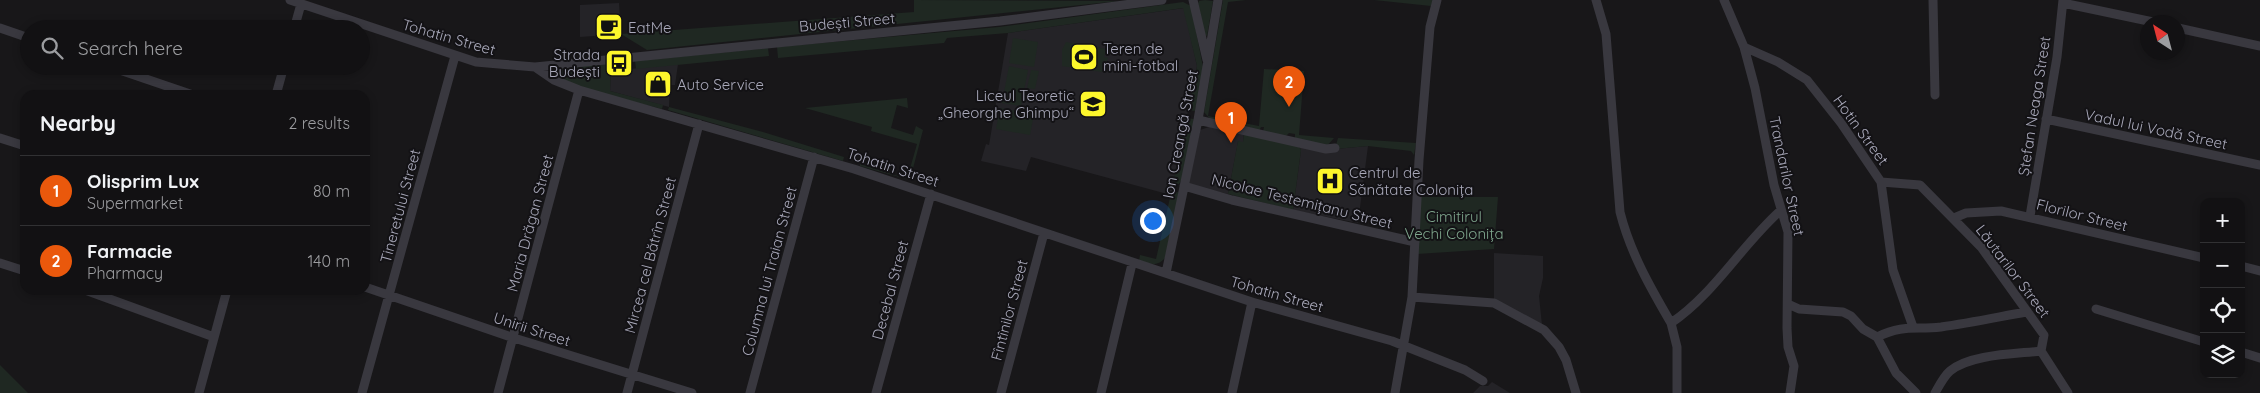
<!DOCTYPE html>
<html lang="en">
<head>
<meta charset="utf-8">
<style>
	:root { --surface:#121113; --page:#1b1a1c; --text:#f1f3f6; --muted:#9c9da0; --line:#313133; --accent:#ea580c }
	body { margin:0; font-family:Quicksand,sans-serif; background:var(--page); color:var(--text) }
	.controls { position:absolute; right:15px; bottom:15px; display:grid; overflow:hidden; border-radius:10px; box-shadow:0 2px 8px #0003 }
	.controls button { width:45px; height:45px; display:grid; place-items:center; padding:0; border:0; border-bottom:1px solid var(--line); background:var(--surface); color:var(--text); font:25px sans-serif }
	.compass { position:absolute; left:2140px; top:15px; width:45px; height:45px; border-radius:50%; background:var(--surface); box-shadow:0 2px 8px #0003; rotate:324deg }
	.you { position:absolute; left:1152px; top:220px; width:18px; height:18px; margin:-12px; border:4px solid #fff; border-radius:50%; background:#1a73e8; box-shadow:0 0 0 8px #1a73e833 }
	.badge { display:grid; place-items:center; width:32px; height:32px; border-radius:50%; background:var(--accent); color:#fff; font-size:16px; font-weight:700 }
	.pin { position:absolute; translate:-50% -41px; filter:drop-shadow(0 1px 2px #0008) }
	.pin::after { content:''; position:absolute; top:26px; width:18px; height:15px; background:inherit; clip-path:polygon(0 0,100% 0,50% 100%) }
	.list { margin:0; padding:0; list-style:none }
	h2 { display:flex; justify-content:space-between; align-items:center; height:65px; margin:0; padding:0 20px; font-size:21px }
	h2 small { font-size:16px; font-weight:400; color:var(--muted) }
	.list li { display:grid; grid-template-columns:32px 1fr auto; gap:15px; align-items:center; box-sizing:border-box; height:70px; padding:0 20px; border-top:1px solid var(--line) }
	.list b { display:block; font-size:19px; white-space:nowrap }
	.list p { margin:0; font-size:16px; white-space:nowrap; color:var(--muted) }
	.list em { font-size:16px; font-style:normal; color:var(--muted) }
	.icon { flex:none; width:28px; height:28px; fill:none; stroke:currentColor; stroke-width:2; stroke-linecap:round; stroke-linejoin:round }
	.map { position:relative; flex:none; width:2260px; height:393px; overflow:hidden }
	.search { position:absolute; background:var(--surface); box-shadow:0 2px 8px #0003; left:20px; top:20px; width:350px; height:55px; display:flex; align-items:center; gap:12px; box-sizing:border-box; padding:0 18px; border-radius:28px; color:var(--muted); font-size:19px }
	.panel { position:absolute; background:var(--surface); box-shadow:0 2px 8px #0003; left:20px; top:90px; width:350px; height:205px; border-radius:15px }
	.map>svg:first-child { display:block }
	.built { fill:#242327 }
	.green { fill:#1f2822 }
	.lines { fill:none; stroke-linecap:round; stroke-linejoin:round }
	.minor { stroke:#39383f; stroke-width:9 }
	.labels { text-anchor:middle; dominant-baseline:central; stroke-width:4; stroke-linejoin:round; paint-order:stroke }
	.street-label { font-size:15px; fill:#a9a9ba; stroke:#131215 }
	.poi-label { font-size:15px; fill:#a9a9ba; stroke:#131215; text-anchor:start }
	.park-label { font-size:15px; fill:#7fa68d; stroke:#131215 }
</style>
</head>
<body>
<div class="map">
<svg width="2260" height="393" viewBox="0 0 2260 393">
	<rect width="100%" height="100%" fill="#181719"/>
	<path class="built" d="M 619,3 L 621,34 L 580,37 L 580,5 Z
		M 1184,8 L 1197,66 L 1171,195 L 1031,157 L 1026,171 L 981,161 L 986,144 L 989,145 L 1008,33 Z
		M 678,64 L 675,85 L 670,85 L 669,107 L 610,91 L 611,71 Z
		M 1212,126 L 1244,134 L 1243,142 L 1238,142 L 1228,194 L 1188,185 L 1200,130 Z
		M 1298,145 L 1335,149 L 1368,146 L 1358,223 L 1293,210 L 1301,150 Z
		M 1494,253 L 1543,256 L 1543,278 L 1539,296 L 1542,325 L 1494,299 Z
		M 1492,382 L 1510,393 L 1473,393 L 1480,386 L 1488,386 Z"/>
	<path class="green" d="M 914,0 L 1119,1 L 647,50 L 621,34 L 914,12 Z
		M 1205,0 L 1213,1 L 1207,36 L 1205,35 L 1198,4 L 1199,1 Z
		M 1223,0 L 1246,0 L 1228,2 L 1208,116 L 1259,126 L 1264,69 L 1304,71 L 1299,135 L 1334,138 L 1327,146 L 1295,138 L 1295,134 L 1289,133 L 1285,137 L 1263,132 L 1264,127 L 1261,127 L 1259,131 L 1211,120 L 1204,112 Z
		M 1374,0 L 1433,0 L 1431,6 Z
		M 1183,2 L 1191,6 L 1203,67 L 1195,111 L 1188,110 L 1197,66 L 1183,8 L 1008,33 L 947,38 L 944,43 L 778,58 L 777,47 L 999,27 Z
		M 1013,38 L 1038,42 L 1034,67 L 1009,63 Z
		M 1066,42 L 1106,49 L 1104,57 L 1108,58 L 1102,72 L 1062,66 L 1062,50 Z
		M 768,48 L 769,56 L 636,69 L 635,61 Z
		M 630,62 L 631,69 L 611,71 L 610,91 L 663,105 L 662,109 C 641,103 567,88 555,74 L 558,68 Z
		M 1009,66 L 1028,70 L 1021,106 L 1002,103 Z
		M 1031,70 L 1039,71 L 1035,89 L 1027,88 Z
		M 907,98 L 908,108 L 897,105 L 891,128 L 913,135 L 916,126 L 923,130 L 910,180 L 860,166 L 860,164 L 907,179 L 917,144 L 871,131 L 872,127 L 805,108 Z
		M 669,107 L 763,132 L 844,157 L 843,161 L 668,110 Z
		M 1000,108 L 1034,114 L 1030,135 L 996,129 Z
		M 1186,118 L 1194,119 L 1182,179 L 1179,184 L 1173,184 Z
		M 1244,134 L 1298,145 L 1301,150 L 1293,210 L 1228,194 L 1238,141 L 1243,142 Z
		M 1338,138 L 1416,143 L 1414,155 L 1411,151 L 1368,146 L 1335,149 Z
		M 1172,189 L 1179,193 L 1165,258 C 1157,267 1150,264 1139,261 L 1140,255 L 1156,259 Z
		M 1420,197 L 1498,197 L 1494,249 L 1417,254 Z
		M 0,365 L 28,393 L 0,393 Z"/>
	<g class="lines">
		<path class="minor" d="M 290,0 L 476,62 L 535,67 L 1000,21 L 1162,0
			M 1193,0 L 1207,60
			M 1596,0 L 1606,34 L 1620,212 C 1630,252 1650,287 1671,323 L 1677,347 L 1677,393
			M 1724,0 L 1744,47 L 1755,88 L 1774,185 L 1788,232 L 1787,328 L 1788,347 L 1794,366 L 1790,393
			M 1933,0 L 1935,95
			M 2063,3 L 2153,22
			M 0,28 L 29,38
			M 2178,28 L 2260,46
			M 294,29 L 301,4
			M 1744,47 L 1778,62 L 1807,80 L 1841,123 L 1881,182 L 1893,270 L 1913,327
			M 108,66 L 193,95
			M 535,67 L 554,80 L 579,90 L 854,169 L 1252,302 L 1392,341 L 1465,370 L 1483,381
			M 276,95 L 284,66
			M 2046,119 L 2260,165
			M 1198,120 L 1326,149 L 1335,148
			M 0,138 L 25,146
			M 1881,182 L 1920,185 L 1981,247 L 2044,335 L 2041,351 L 2068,393
			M 1184,186 L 1232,200 L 1415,242
			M 2030,216 L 2057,57 L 2063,0
			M 1954,218 L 1966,213 L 2001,211 L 2204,258
			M 0,263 L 25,271
			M 2241,266 L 2260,271
			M 1166,273 L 1198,120 L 1218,0
			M 365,287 L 514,338 L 692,393
			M 85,290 L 214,337
			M 1412,297 L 1494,303 L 1544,330 L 1559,347 L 1566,360 L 1576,393
			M 1788,304 L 1799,309 L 1843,312 L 1851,316 L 1863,329 L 1877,337 L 1896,373 L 1916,393
			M 2096,309 L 2204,342
			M 1671,323 C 1714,294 1741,246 1780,211
			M 1877,337 C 1904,324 1915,330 1941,327 C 1970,323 1998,317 2026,312
			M 2241,352 L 2260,358
			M 199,393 L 227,290
			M 362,393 L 455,56
			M 498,393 L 579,90
			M 627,393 L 699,124
			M 750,393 L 814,157
			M 876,393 L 931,194
			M 1001,393 L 1044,233
			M 1101,393 L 1132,264
			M 1232,393 L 1252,302
			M 1395,393 L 1412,297 L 1419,160 L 1430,27 L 1437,0
			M 1935,393 C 1939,386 1944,376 1950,371 C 1970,354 2016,354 2041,351"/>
	</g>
	<defs>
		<g id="cafe-square" transform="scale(1.4375)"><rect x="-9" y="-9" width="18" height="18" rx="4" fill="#fdf72c" stroke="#131215"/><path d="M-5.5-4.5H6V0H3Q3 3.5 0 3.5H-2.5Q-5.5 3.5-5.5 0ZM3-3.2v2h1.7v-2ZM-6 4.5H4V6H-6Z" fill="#111"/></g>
		<g id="stadium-square" transform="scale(1.4375)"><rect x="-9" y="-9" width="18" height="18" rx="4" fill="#fdf72c" stroke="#131215"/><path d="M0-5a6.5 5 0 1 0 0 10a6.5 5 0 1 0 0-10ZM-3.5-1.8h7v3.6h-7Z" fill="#111"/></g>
		<g id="bus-square" transform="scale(1.4375)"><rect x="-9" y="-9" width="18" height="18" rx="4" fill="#fdf72c" stroke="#131215"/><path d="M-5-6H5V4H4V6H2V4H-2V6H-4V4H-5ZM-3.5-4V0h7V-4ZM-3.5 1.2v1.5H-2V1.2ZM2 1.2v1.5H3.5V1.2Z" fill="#111"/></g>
		<g id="shop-square" transform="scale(1.4375)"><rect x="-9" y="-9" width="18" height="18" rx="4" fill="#fdf72c" stroke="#131215"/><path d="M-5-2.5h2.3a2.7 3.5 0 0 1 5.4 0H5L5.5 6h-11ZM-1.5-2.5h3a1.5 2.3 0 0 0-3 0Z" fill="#111"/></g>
		<g id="school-square" transform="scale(1.4375)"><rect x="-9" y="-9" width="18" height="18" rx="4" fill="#fdf72c" stroke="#131215"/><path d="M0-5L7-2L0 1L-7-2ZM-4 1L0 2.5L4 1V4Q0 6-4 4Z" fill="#111"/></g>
		<g id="hospital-square" transform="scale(1.4375)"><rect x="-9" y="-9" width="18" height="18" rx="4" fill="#fdf72c" stroke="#131215"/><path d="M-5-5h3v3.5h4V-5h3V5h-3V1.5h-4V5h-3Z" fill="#111"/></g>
	</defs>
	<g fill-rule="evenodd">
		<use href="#cafe-square" x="609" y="27"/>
		<use href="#stadium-square" x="1084" y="57"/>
		<use href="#bus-square" x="619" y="63"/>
		<use href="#shop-square" x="658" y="84"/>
		<use href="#school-square" x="1093" y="104"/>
		<use href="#hospital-square" x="1330" y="181"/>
	</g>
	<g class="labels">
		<g class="street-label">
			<text transform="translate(847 22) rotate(-5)">Budești Street</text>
			<text transform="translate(449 37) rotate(16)">Tohatin Street</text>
			<text transform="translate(2034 106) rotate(-81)">Ștefan Neaga Street</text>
			<text transform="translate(2156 129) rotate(12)">Vadul lui Vodă Street</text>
			<text transform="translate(1861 130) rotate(54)">Hotin Street</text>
			<text transform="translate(1180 134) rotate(-79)">Ion Creangă Street</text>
			<text transform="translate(893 167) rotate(18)">Tohatin Street</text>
			<text transform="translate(1787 176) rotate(78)">Trandarilor Street</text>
			<text transform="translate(1302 201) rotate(14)">Nicolae Testemițanu Street</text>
			<text transform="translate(400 206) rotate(-75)">Tineretului Street</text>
			<text transform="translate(2082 215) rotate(14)">Florilor Street</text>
			<text transform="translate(530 223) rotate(-75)">Maria Drăgan Street</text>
			<text transform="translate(650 255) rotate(-75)">Mircea cel Bătrîn Street</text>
			<text transform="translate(769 271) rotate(-75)">Columna lui Traian Street</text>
			<text transform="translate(2013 271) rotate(53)">Lăutarilor Street</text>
			<text transform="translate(890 290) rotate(-75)">Decebal Street</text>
			<text transform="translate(1277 294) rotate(16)">Tohatin Street</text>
			<text transform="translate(1009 310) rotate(-75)">Fîntînilor Street</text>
			<text transform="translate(532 329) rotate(18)">Unirii Street</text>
		</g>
		<g class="poi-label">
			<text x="628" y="27">EatMe</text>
			<text x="1103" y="48">Teren de<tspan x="1103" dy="17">mini-fotbal</tspan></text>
			<text x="600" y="54" text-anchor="end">Strada<tspan x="600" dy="17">Budești</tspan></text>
			<text x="677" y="84">Auto Service</text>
			<text x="1074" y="95" text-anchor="end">Liceul Teoretic<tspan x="1074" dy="17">„Gheorghe Ghimpu“</tspan></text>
			<text x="1349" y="172">Centrul de<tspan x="1349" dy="17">Sănătate Colonița</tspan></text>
		</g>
		<g class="park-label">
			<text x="1454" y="216">Cimitirul<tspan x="1454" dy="17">Vechi Colonița</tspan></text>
		</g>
	</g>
</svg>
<div class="controls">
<button>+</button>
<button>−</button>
<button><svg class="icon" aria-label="locate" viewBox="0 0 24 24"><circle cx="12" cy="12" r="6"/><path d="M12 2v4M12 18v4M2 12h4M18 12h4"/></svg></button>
<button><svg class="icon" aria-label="layers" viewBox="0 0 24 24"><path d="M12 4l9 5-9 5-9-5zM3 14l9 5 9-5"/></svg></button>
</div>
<svg class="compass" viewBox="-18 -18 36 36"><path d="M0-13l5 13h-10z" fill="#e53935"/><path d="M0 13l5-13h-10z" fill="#9c9da0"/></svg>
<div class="you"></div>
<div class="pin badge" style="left:1231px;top:143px">1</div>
<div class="pin badge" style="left:1289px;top:107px">2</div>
<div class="search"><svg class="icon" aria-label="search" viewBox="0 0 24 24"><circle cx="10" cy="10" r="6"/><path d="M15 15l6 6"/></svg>Search here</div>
<section class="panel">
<h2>Nearby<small>2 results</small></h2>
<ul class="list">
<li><span class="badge">1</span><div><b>Olisprim Lux</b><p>Supermarket</p></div><em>80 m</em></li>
<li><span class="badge">2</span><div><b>Farmacie</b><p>Pharmacy</p></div><em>140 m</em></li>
</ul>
</section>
</div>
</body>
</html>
